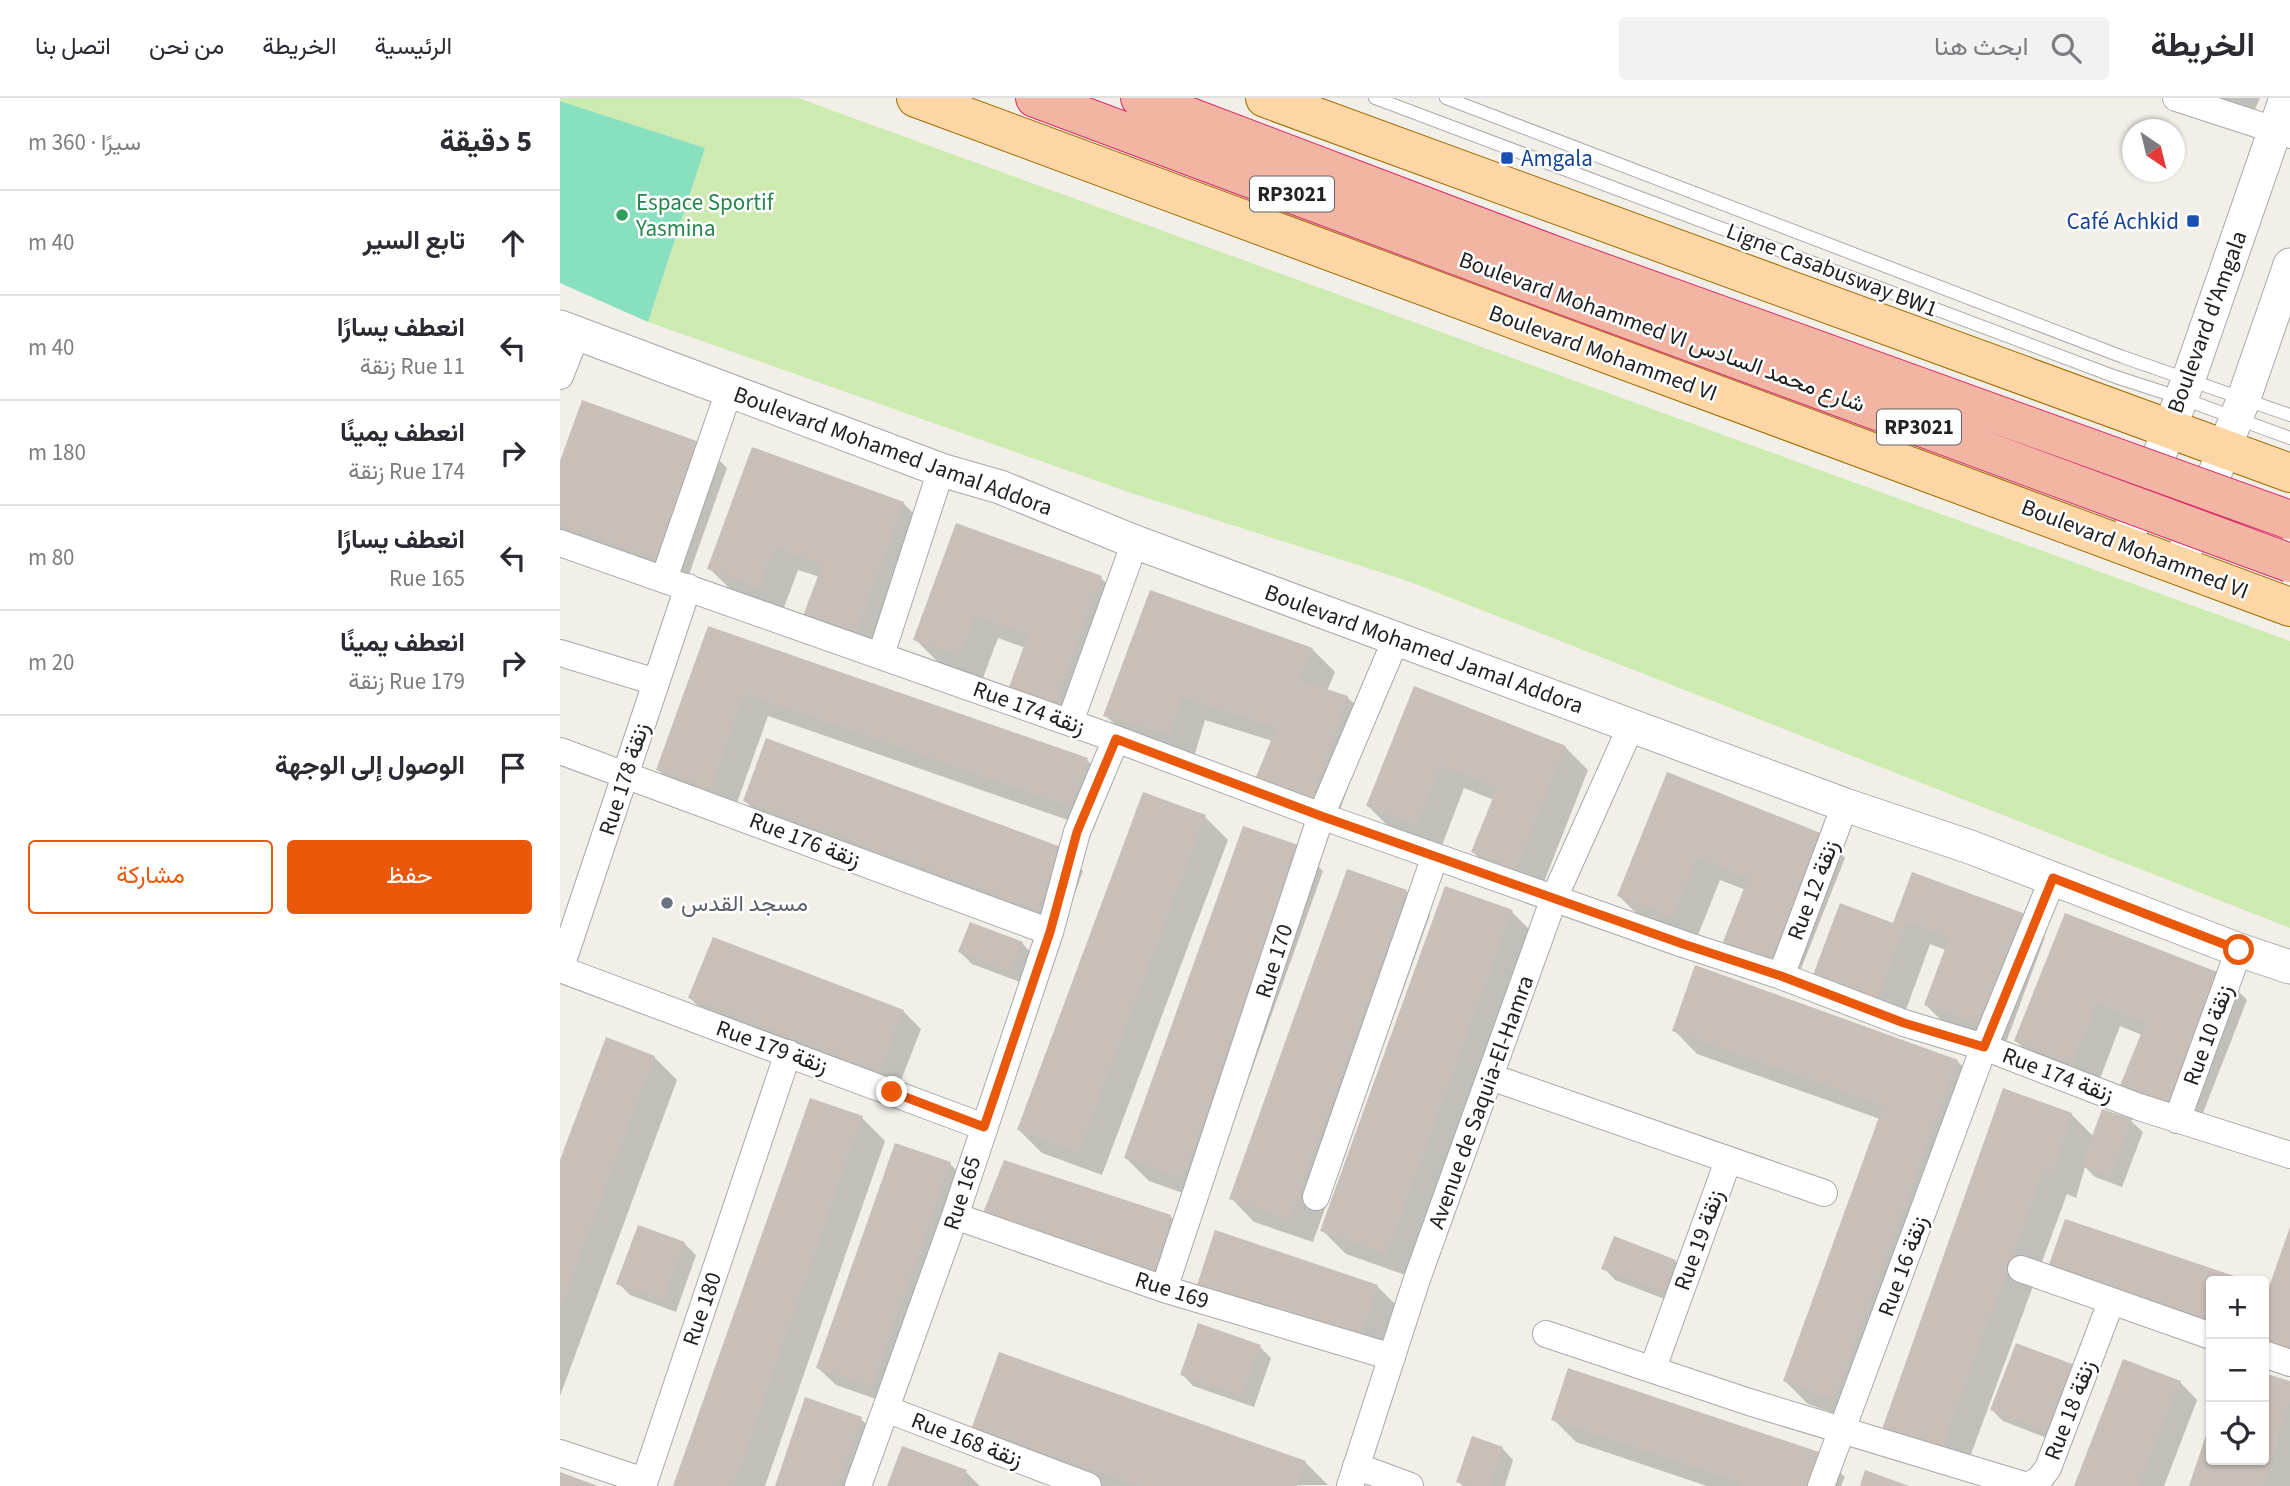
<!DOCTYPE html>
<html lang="ar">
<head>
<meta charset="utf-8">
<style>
	:root { --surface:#fff; --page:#f2f2f3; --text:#2b2b33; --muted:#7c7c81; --line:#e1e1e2; --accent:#ea580c }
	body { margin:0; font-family:"Source Sans 3",Vazirmatn,sans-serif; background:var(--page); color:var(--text); direction:rtl }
	.controls { position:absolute; right:21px; bottom:21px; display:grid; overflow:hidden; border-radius:7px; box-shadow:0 2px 5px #0004 }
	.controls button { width:63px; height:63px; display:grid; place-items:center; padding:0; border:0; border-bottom:2px solid var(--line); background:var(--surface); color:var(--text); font:35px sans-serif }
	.compass { position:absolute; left:1562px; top:21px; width:63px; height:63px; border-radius:50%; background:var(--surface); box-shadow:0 2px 5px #0004; rotate:145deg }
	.stop { position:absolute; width:21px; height:21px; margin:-16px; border:5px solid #ea580c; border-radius:50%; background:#fff }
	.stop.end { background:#ea580c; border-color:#fff; box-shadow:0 2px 7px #0008 }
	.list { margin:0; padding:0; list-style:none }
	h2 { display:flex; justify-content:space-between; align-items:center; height:91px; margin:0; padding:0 28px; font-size:30px }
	h2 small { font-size:23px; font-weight:400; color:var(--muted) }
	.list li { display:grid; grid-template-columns:46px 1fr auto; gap:21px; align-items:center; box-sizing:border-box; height:105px; padding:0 28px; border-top:2px solid var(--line) }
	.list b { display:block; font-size:26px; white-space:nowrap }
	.list p { margin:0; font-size:23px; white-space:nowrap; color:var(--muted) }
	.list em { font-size:23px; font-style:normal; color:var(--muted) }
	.actions { display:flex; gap:14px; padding:21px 28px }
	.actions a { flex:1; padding:16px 0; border:2px solid var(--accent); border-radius:7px; text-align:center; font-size:24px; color:var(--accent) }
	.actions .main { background:var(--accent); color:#fff }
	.icon { flex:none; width:38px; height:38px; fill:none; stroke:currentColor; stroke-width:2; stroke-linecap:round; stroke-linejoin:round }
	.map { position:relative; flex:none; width:1730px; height:1388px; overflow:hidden; direction:ltr }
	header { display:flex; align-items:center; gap:42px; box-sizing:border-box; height:98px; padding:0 35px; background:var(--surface); border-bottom:2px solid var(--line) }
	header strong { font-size:33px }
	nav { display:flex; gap:38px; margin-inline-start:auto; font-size:24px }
	.search { width:490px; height:63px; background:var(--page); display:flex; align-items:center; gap:18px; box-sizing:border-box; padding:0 24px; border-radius:7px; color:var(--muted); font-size:26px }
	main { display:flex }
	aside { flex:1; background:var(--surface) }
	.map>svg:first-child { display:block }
	.grass { fill:#cdebb0 }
	.pitch { fill:#88e0be }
	.shadow { fill:#0003 }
	.building { fill:#c7bfb8 }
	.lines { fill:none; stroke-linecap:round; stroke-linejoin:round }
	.service-casing { stroke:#a9a9a9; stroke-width:14 }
	.minor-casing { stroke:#a9a9a9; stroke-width:28 }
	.tertiary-casing { stroke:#a9a9a9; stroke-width:35 }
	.primary-casing { stroke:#a06b00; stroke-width:40 }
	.trunk-casing { stroke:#dc2a67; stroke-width:40 }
	.service { stroke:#fff; stroke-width:12 }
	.minor { stroke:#fff; stroke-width:26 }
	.tertiary { stroke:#fff; stroke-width:33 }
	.primary { stroke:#fcd6a4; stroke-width:38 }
	.trunk { stroke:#f2b4a3; stroke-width:38 }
	.trunk-bridge-casing { stroke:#dc2a67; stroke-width:40; stroke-linecap:butt }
	.trunk-bridge { stroke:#f2b4a3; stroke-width:38 }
	.route { stroke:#ea580c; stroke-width:9 }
	.transit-dot { fill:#1a4fb4; stroke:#fff; stroke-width:2.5 }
	.leisure-dot { fill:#2e9e5b; stroke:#fff; stroke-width:2.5 }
	.worship-dot { fill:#6b7280; stroke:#fff; stroke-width:2.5 }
	.labels { text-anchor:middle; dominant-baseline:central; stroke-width:5; stroke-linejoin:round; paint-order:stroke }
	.shield { fill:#fff; stroke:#646464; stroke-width:2 }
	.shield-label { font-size:21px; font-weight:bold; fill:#222 }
	.transit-label { font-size:23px; fill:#164399; stroke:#fff; text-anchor:start }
	.leisure-label { font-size:23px; fill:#27864d; stroke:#fff; text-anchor:start }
	.street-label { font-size:23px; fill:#222; stroke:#fff }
	.worship-label { font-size:23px; fill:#5b616d; stroke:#fff; text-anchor:start }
</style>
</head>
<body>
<header>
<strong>الخريطة</strong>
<div class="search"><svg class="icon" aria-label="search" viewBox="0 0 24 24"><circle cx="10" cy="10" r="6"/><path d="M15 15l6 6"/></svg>ابحث هنا</div>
<nav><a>الرئيسية</a><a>الخريطة</a><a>من نحن</a><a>اتصل بنا</a></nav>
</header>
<main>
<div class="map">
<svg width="1730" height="1388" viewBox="0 0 1730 1388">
	<rect width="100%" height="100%" fill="#f2efe9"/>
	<path class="grass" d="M 0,0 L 238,0 L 1730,543 L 1730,830 L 845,482 L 571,395 L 88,224 L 145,50 L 0,3 Z"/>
	<path class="pitch" d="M 0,3 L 145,50 L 88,224 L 0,185 Z"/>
	<path class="shadow" d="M 1626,0 L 1700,0 L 1687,29 Z
		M 144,347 L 167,370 L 126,485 L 0,437 L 0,369 Z
		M 343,405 L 366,428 L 318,562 L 244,521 L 260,479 L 238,472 L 223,512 L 173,494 L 149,470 Z
		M 397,428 L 541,480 L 564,503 L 518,631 L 450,592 L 466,550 L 438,540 L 423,580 L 379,565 L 355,541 Z
		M 149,530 L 527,662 L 550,685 L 534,731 L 208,618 L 174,713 L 122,695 L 98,672 Z
		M 752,551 L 775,574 L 767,593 L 787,599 L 811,622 L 775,727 L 719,706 L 713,643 L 645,622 L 634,659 L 569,640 L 545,617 Z
		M 855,590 L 1005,649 L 1028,672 L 980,794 L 936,777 L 913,754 L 934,702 L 904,690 L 881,750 L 831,731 L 808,708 Z
		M 1108,676 L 1262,737 L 1285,760 L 1235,886 L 1188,867 L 1165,844 L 1186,792 L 1160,782 L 1136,842 L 1082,821 L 1059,798 Z
		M 185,703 L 500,750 L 523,773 L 501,834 L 208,726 Z
		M 645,719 L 668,742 L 542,1077 L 482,1055 L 459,1032 Z
		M 740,750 L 763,773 L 645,1103 L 589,1083 L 566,1060 Z
		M 788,774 L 847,794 L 870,817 L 753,1144 L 694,1124 L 671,1100 Z
		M 1353,776 L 1462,816 L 1485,839 L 1444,950 L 1389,930 L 1366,907 L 1386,852 L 1370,846 L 1342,923 L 1278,899 L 1334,827 Z
		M 952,814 L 975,837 L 851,1179 L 786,1156 L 762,1132 Z
		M 1506,817 L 1664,879 L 1687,902 L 1636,1033 L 1582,937 L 1560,928 L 1537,989 L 1479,966 L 1456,943 Z
		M 462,845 L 473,857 L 463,885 L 412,866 L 400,854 Z
		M 130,900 L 343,913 L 361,931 L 338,990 L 148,918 Z
		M 1114,932 L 1397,963 L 1421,986 L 1298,1324 L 1248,1306 L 1225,1283 L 1320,1021 L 1137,956 Z
		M 94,959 L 117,982 L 0,1298 L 0,1067 Z
		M 1511,1016 L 1534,1039 L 1571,1023 L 1583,1034 L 1562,1089 L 1535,1079 L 1525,1069 L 1516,1100 L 1507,1096 L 1403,1378 L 1345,1360 Z
		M 302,1020 L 325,1043 L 205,1388 L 115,1388 Z
		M 390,1066 L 408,1084 L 330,1306 L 276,1287 L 258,1270 Z
		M 610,1118 L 628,1136 L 612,1190 L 443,1132 Z
		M 657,1135 L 817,1188 L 835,1206 L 816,1261 Z
		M 124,1145 L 136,1157 L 116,1214 L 70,1197 L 58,1185 Z
		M 1115,1163 L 1126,1175 L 1115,1205 L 1055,1182 L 1044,1170 Z
		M 700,1249 L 711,1260 L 694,1309 L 633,1288 L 622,1276 Z
		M 1704,1276 L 1730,1285 L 1730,1388 L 1631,1388 L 1651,1326 L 1651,1362 L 1704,1362 Z
		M 1530,1282 L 1505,1347 L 1443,1323 L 1432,1312 Z
		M 1620,1284 L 1637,1302 L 1604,1388 L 1516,1388 Z
		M 301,1321 L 324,1344 L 309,1388 L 217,1388 Z
		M 993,1321 L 1261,1356 L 1285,1379 L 1281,1388 L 1147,1388 L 1016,1344 Z
		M 414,1329 L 745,1364 L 768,1387 L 539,1388 L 437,1352 Z
		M 942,1350 L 953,1362 L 945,1388 L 903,1388 L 898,1383 Z
		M 406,1374 L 420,1388 L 329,1388 Z"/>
	<path class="building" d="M 22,302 L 145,346 L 103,463 L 0,427 L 0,363 Z
		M 192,349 L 344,404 L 295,540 L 242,521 L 262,467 L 215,450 L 200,490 L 147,471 Z
		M 396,425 L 542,478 L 494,609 L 448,592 L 468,537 L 415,518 L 400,558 L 353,542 Z
		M 590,492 L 753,550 L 739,582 L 788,598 L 751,705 L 694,684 L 716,630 L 622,600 L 611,637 L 543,618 Z
		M 148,528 L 528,660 L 510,709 L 185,596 L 151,691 L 96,672 Z
		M 854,588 L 1006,648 L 956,772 L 911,754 L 937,690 L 881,668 L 857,728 L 806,708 Z
		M 206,640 L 501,749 L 478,812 L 183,703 Z
		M 1107,674 L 1263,736 L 1212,864 L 1163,844 L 1188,780 L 1137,760 L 1113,820 L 1057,798 Z
		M 583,694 L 646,717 L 519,1055 L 457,1032 Z
		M 683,728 L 741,748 L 622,1081 L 564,1060 Z
		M 787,771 L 847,792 L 730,1122 L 669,1101 Z
		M 1352,774 L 1463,815 L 1421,928 L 1364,907 L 1389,840 L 1347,824 L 1318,901 L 1253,877 L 1280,805 L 1333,825 Z
		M 885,788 L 953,812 L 827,1157 L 760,1133 Z
		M 1505,815 L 1665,877 L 1612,1011 L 1559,990 L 1585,926 L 1537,906 L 1513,967 L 1454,943 Z
		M 410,824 L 463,844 L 451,874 L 398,854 Z
		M 153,839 L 344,912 L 320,974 L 128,900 Z
		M 1135,867 L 1398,962 L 1274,1302 L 1223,1283 L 1323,1008 L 1112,933 Z
		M 46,939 L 95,958 L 0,1213 L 0,1062 Z
		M 1443,990 L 1512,1015 L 1493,1078 L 1484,1074 L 1380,1356 L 1320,1337 Z
		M 250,1000 L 303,1018 L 174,1388 L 113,1388 Z
		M 1542,1011 L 1572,1021 L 1551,1079 L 1521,1068 Z
		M 335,1045 L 391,1064 L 312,1289 L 256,1270 Z
		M 444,1062 L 611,1117 L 595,1173 L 423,1115 Z
		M 1505,1121 L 1689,1183 L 1651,1183 L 1651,1231 L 1486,1175 Z
		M 78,1127 L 125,1144 L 104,1203 L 56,1186 Z
		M 1730,1129 L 1730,1258 L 1704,1249 L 1704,1188 L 1709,1189 Z
		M 655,1132 L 818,1187 L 799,1244 L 636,1190 Z
		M 1054,1138 L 1116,1162 L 1103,1194 L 1041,1171 Z
		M 638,1225 L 701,1247 L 682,1299 L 620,1277 Z
		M 1456,1245 L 1520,1269 L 1493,1337 L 1430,1312 Z
		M 439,1254 L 746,1363 L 737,1388 L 578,1388 L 412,1329 Z
		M 1563,1261 L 1621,1283 L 1579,1388 L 1514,1388 Z
		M 1008,1270 L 1262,1355 L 1250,1388 L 1179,1388 L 1181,1385 L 991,1322 Z
		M 1704,1275 L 1730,1283 L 1730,1304 L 1703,1388 L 1629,1388 L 1651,1322 L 1651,1362 L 1704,1362 Z
		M 245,1299 L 302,1319 L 278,1388 L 215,1388 Z
		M 912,1338 L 943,1349 L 930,1388 L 909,1388 L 896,1384 Z
		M 342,1348 L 407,1372 L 401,1388 L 327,1388 Z
		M 1305,1372 L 1349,1388 L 1300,1388 Z
		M 0,1374 L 38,1388 L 0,1388 Z"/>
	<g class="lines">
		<g class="service-casing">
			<path id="service" d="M 815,0 L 1556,279 L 1621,300 L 1730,340
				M 886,0 L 1563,259 L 1730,317"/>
		</g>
		<g class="minor-casing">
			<path id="minor" d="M 1616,0 L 1730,37
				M 0,278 L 17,235
				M 0,445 L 556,641 L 761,718 L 1123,846 L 1221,878 L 1344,925 L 1424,949 L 1579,1009 L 1730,1057
				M 104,481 L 169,293
				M 0,555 L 96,584
				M 321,557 L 381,372
				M 510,624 L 575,444
				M 0,653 L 490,834
				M 0,871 L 424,1029
				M 0,872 L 128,489
				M 1221,878 L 1285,707
				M 931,979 L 1264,1095
				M 1617,1022 L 1679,852
				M 756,1099 L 875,758
				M 395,1118 L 604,1191 L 832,1259
				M 1461,1171 L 1651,1238
				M 604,1191 L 761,718 L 836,541
				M 986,1236 L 1189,1304 L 1467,1388 L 1479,1382 L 1488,1370 L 1551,1204
				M 1704,1256 L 1730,1265
				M 1093,1270 L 1168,1063
				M 326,1311 L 528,1388
				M 0,1355 L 84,1383
				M 796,1368 L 850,1388
				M 83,1388 L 228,955
				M 298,1388 L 395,1118 L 490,834 L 517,734 L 556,641
				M 790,1388 L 857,1181 L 994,800 L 1072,626
				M 1261,1388 L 1424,949 L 1493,780"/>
		</g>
		<g class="tertiary-casing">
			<path id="tertiary" d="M 0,229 L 381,372 L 440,389 L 575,444 L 1285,707 L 1410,749 L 1679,852 L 1730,869
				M 1564,448 L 1629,280 L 1726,0
				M 1619,468 L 1684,300 L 1730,167"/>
		</g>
		<g class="primary-casing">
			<path id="primary" d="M 356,0 L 1730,509
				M 705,0 L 1730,375"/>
		</g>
		<g class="trunk-casing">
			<path id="trunk" d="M 475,0 L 989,192
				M 580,0 L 999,159"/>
		</g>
		<use href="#service" class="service"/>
		<use href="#minor" class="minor"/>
		<use href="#tertiary" class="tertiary"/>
		<use href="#primary" class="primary"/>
		<use href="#trunk" class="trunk"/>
		<g class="trunk-bridge-casing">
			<path id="trunk-bridge" d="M 999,159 L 1730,422
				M 989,192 L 1730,465"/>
		</g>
		<use href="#trunk-bridge" class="trunk-bridge"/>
	</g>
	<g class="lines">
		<path class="route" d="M 332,994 L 424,1029 L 490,834 L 517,734 L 556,641 L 761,718 L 1123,846 L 1221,878 L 1344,925 L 1424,949 L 1493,780 L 1679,852"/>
	</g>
	<g class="transit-dot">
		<rect x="940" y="53" width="14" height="14" rx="3.5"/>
		<rect x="1626" y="116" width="14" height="14" rx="3.5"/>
	</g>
	<circle class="leisure-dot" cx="62" cy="117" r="7"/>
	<circle class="worship-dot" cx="107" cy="805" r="7"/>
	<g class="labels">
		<g class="shield">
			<rect x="690" y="78.5" width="84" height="35" rx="5"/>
			<rect x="1317" y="311.5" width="84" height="35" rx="5"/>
		</g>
		<g class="shield-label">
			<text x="732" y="96">RP3021</text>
			<text x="1359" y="329">RP3021</text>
		</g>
		<g class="transit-label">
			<text x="961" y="60">Amgala</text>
			<text x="1619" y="123" text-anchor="end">Café Achkid</text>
		</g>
		<g class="leisure-label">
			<text x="76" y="104">Espace Sportif<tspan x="76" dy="26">Yasmina</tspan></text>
		</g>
		<g class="street-label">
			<text transform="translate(1272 172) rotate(21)">Ligne Casabusway BW1</text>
			<text transform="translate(1647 224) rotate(-70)">Boulevard d'Amgala</text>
			<text transform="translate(1102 234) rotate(20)">Boulevard Mohammed VI شارع محمد السادس</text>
			<text transform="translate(1043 255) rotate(20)">Boulevard Mohammed VI</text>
			<text transform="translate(333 353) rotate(20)">Boulevard Mohamed Jamal Addora</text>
			<text transform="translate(1575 451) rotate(21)">Boulevard Mohammed VI</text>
			<text transform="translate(864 551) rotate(20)">Boulevard Mohamed Jamal Addora</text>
			<text transform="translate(469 610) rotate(20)">Rue 174 زنقة</text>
			<text transform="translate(64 681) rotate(-72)">Rue 178 زنقة</text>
			<text transform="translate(245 742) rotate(21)">Rue 176 زنقة</text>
			<text transform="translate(1253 792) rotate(-69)">Rue 12 زنقة</text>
			<text transform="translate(714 863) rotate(-72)">Rue 170</text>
			<text transform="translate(1648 937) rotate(-70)">Rue 10 زنقة</text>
			<text transform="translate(212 949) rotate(20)">Rue 179 زنقة</text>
			<text transform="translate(1498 977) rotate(21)">Rue 174 زنقة</text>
			<text transform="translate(921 1004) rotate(-70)">Avenue de Saquia-El-Hamra</text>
			<text transform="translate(402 1095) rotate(-72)">Rue 165</text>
			<text transform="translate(1139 1142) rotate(-70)">Rue 19 زنقة</text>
			<text transform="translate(1343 1168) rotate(-70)">Rue 16 زنقة</text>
			<text transform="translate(612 1192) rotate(18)">Rue 169</text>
			<text transform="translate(142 1211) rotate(-71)">Rue 180</text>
			<text transform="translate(1510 1312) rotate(-69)">Rue 18 زنقة</text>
			<text transform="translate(407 1342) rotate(21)">Rue 168 زنقة</text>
		</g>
		<g class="worship-label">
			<text x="121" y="805">مسجد القدس</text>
		</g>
	</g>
</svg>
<div class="controls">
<button>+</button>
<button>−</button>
<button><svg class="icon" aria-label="locate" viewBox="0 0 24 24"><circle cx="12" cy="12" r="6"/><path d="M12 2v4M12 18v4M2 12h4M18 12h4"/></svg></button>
</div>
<svg class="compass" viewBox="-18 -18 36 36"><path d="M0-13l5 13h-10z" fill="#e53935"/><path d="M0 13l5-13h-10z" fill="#7c7c81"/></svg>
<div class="stop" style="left:1679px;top:852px"></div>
<div class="stop end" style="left:332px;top:994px"></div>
</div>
<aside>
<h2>5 دقيقة<small>سيرًا · 360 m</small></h2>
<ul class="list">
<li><svg class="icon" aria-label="ahead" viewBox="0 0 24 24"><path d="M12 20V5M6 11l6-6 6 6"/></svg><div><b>تابع السير</b></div><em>40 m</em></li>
<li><svg class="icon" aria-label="left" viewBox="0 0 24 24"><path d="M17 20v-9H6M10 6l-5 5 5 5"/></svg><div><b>انعطف يسارًا</b><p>Rue 11 زنقة</p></div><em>40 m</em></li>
<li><svg class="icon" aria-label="right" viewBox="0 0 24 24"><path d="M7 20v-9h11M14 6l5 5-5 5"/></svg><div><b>انعطف يمينًا</b><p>Rue 174 زنقة</p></div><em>180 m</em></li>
<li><svg class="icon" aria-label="left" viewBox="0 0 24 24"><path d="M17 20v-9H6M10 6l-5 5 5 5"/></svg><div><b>انعطف يسارًا</b><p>Rue 165</p></div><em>80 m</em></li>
<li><svg class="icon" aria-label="right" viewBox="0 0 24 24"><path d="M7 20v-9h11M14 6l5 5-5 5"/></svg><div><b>انعطف يمينًا</b><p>Rue 179 زنقة</p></div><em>20 m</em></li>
<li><svg class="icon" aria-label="arrive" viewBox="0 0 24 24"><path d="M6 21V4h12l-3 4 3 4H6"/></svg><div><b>الوصول إلى الوجهة</b></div></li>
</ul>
<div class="actions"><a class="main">حفظ</a><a>مشاركة</a></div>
</aside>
</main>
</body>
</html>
